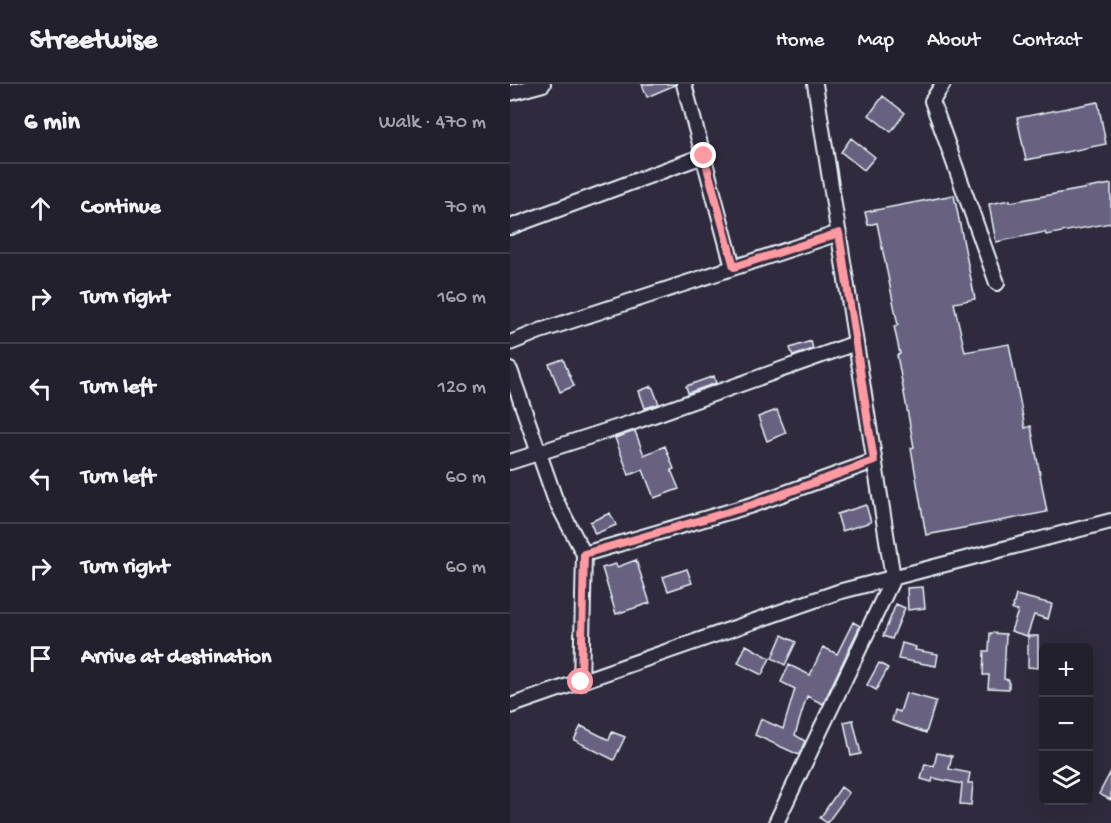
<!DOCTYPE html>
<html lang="en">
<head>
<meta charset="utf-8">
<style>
	:root { --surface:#23202e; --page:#2b2836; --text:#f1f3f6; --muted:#a3a3aa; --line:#403e4a }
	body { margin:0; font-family:"Gochi Hand",sans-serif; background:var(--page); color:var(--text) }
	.controls { position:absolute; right:18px; bottom:18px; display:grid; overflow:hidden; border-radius:9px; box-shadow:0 6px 24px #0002 }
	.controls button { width:54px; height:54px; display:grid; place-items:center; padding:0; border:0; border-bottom:2px solid var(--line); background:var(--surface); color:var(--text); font:30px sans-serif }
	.stop { position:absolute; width:18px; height:18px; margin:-14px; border:4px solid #ff9aa2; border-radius:50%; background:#fff }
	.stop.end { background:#ff9aa2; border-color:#fff; box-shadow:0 2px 6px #0008 }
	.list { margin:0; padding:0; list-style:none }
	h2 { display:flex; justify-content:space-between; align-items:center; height:78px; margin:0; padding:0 24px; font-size:26px }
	h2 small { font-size:20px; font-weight:400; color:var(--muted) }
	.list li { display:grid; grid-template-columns:39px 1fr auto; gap:18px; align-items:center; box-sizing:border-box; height:90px; padding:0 24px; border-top:2px solid var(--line) }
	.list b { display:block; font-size:22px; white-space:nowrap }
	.list em { font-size:20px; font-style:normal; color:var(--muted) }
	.icon { flex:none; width:33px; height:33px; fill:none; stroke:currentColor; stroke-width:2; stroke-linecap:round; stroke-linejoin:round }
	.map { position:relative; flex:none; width:601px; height:739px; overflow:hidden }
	header { display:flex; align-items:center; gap:36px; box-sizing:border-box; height:84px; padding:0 30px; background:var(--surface); border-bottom:2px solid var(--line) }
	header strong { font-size:28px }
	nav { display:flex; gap:33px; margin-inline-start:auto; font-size:21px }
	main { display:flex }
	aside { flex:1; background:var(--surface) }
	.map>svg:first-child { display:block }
	.building { fill:#676280; stroke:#e8f1f8; stroke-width:1.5 }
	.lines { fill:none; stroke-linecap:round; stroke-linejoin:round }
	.minor-casing { stroke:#e8f1f8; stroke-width:18 }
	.minor { stroke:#2f2a3d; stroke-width:14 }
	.route { stroke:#ff9aa2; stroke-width:8 }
</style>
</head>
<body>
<header>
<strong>Streetwise</strong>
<nav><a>Home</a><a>Map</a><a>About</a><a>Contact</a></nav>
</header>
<main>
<aside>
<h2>6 min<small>Walk · 470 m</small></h2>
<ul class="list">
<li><svg class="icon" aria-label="ahead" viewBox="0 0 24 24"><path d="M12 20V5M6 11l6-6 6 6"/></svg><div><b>Continue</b></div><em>70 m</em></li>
<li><svg class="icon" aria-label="right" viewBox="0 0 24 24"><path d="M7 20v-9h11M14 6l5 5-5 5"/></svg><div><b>Turn right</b></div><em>160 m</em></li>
<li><svg class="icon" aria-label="left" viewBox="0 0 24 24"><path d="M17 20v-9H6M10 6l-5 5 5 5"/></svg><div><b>Turn left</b></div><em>120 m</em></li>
<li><svg class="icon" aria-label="left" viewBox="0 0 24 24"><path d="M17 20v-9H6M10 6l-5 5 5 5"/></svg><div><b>Turn left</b></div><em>60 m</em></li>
<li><svg class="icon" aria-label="right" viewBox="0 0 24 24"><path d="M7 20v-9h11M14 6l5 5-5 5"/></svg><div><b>Turn right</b></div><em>60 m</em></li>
<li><svg class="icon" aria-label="arrive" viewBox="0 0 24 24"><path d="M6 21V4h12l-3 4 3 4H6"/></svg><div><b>Arrive at destination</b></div></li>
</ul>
</aside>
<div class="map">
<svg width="601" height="739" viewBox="0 0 601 739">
	<rect width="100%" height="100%" fill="#2f2a3d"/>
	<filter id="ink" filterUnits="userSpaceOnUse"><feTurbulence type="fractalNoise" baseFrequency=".0167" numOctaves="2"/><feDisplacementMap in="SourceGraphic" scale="12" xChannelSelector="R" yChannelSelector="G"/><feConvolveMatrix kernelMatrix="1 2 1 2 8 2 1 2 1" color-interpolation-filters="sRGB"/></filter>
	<g filter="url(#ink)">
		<path class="building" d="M 132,0 L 165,0 L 165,1 L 137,13 Z
			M 373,12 L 395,29 L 381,48 L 359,31 Z
			M 588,18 L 596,60 L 516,76 L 507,34 Z
			M 341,54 L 365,73 L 354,86 L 331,68 Z
			M 601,100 L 601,139 L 536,151 L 535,148 L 486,158 L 479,120 L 500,116 L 500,118 Z
			M 444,111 L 465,215 L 444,219 L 455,268 L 499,260 L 515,344 L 521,342 L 537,428 L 416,451 L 401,364 L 404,363 L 387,271 L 390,270 L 384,242 L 388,241 L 367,139 L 358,141 L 355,128 Z
			M 301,257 L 303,265 L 283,272 L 280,264 Z
			M 53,275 L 64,302 L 50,308 L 39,280 Z
			M 204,292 L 206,299 L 178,309 L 176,302 Z
			M 142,302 L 149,320 L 135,324 L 129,307 Z
			M 267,326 L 276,349 L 257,357 L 248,333 Z
			M 125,347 L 134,371 L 155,362 L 164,385 L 161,386 L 169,405 L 144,414 L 133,386 L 119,391 L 105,354 Z
			M 356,421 L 361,438 L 332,447 L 327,430 Z
			M 100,429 L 106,441 L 85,450 L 80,438 Z
			M 126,476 L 140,519 L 106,530 L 92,484 L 106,480 L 107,483 Z
			M 177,485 L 182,499 L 158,507 L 153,493 Z
			M 413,503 L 415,524 L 398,526 L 397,504 Z
			M 506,511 L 542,520 L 538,535 L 524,531 L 517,552 L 501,547 L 508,527 L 502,526 Z
			M 386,520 L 395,524 L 382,555 L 373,552 Z
			M 343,538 L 350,542 L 313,620 L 297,612 L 285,651 L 295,657 L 289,671 L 245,651 L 251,635 L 273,645 L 285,605 L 271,598 L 279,581 L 300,591 L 313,563 L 327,570 Z
			M 480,549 L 496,550 L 494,595 L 499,596 L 499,605 L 478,604 L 479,591 L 473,591 L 474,567 L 479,567 Z
			M 272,551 L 286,558 L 275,581 L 262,574 Z
			M 518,552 L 528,552 L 528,584 L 518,583 Z
			M 392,559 L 406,563 L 405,566 L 428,570 L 426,582 L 388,575 Z
			M 236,561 L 260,574 L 252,591 L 228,579 Z
			M 369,579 L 378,584 L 366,606 L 357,601 Z
			M 396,609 L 426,617 L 416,649 L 382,637 L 385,626 L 390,628 Z
			M 343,636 L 351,670 L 341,672 L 334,638 Z
			M 71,642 L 99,656 L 102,648 L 115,653 L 104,676 L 64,656 Z
			M 427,669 L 442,672 L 439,685 L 460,689 L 458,699 L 463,699 L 461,721 L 450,720 L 452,700 L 423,694 L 422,698 L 411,695 L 415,680 L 424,682 Z
			M 601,687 L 601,716 L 589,710 Z
			M 331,703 L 339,709 L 317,739 L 310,734 Z"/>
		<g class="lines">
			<g class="minor-casing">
				<path id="minor" d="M 174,0 L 223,183
					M 433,0 L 422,17 L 487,199
					M 0,9 L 33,0
					M 0,143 L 193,72
					M 0,259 L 30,247 L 329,149
					M 0,286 L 45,415 L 74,470 L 71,599
					M 0,378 L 124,338 L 346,259
					M 74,470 L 242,421 L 364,377
					M 0,622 L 328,508 L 601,437
					M 266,739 L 383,494 L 305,0"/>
			</g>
			<use href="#minor" class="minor"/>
		</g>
	</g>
	<g class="lines" filter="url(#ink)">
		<path class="route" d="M 71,598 L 74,470 L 242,421 L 364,377 L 329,149 L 224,183 L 194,72"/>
	</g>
</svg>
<div class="controls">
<button>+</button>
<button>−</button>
<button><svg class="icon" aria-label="layers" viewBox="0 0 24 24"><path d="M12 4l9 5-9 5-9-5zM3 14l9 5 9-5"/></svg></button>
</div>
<div class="stop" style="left:71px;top:598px"></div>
<div class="stop end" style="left:194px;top:72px"></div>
</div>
</main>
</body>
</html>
